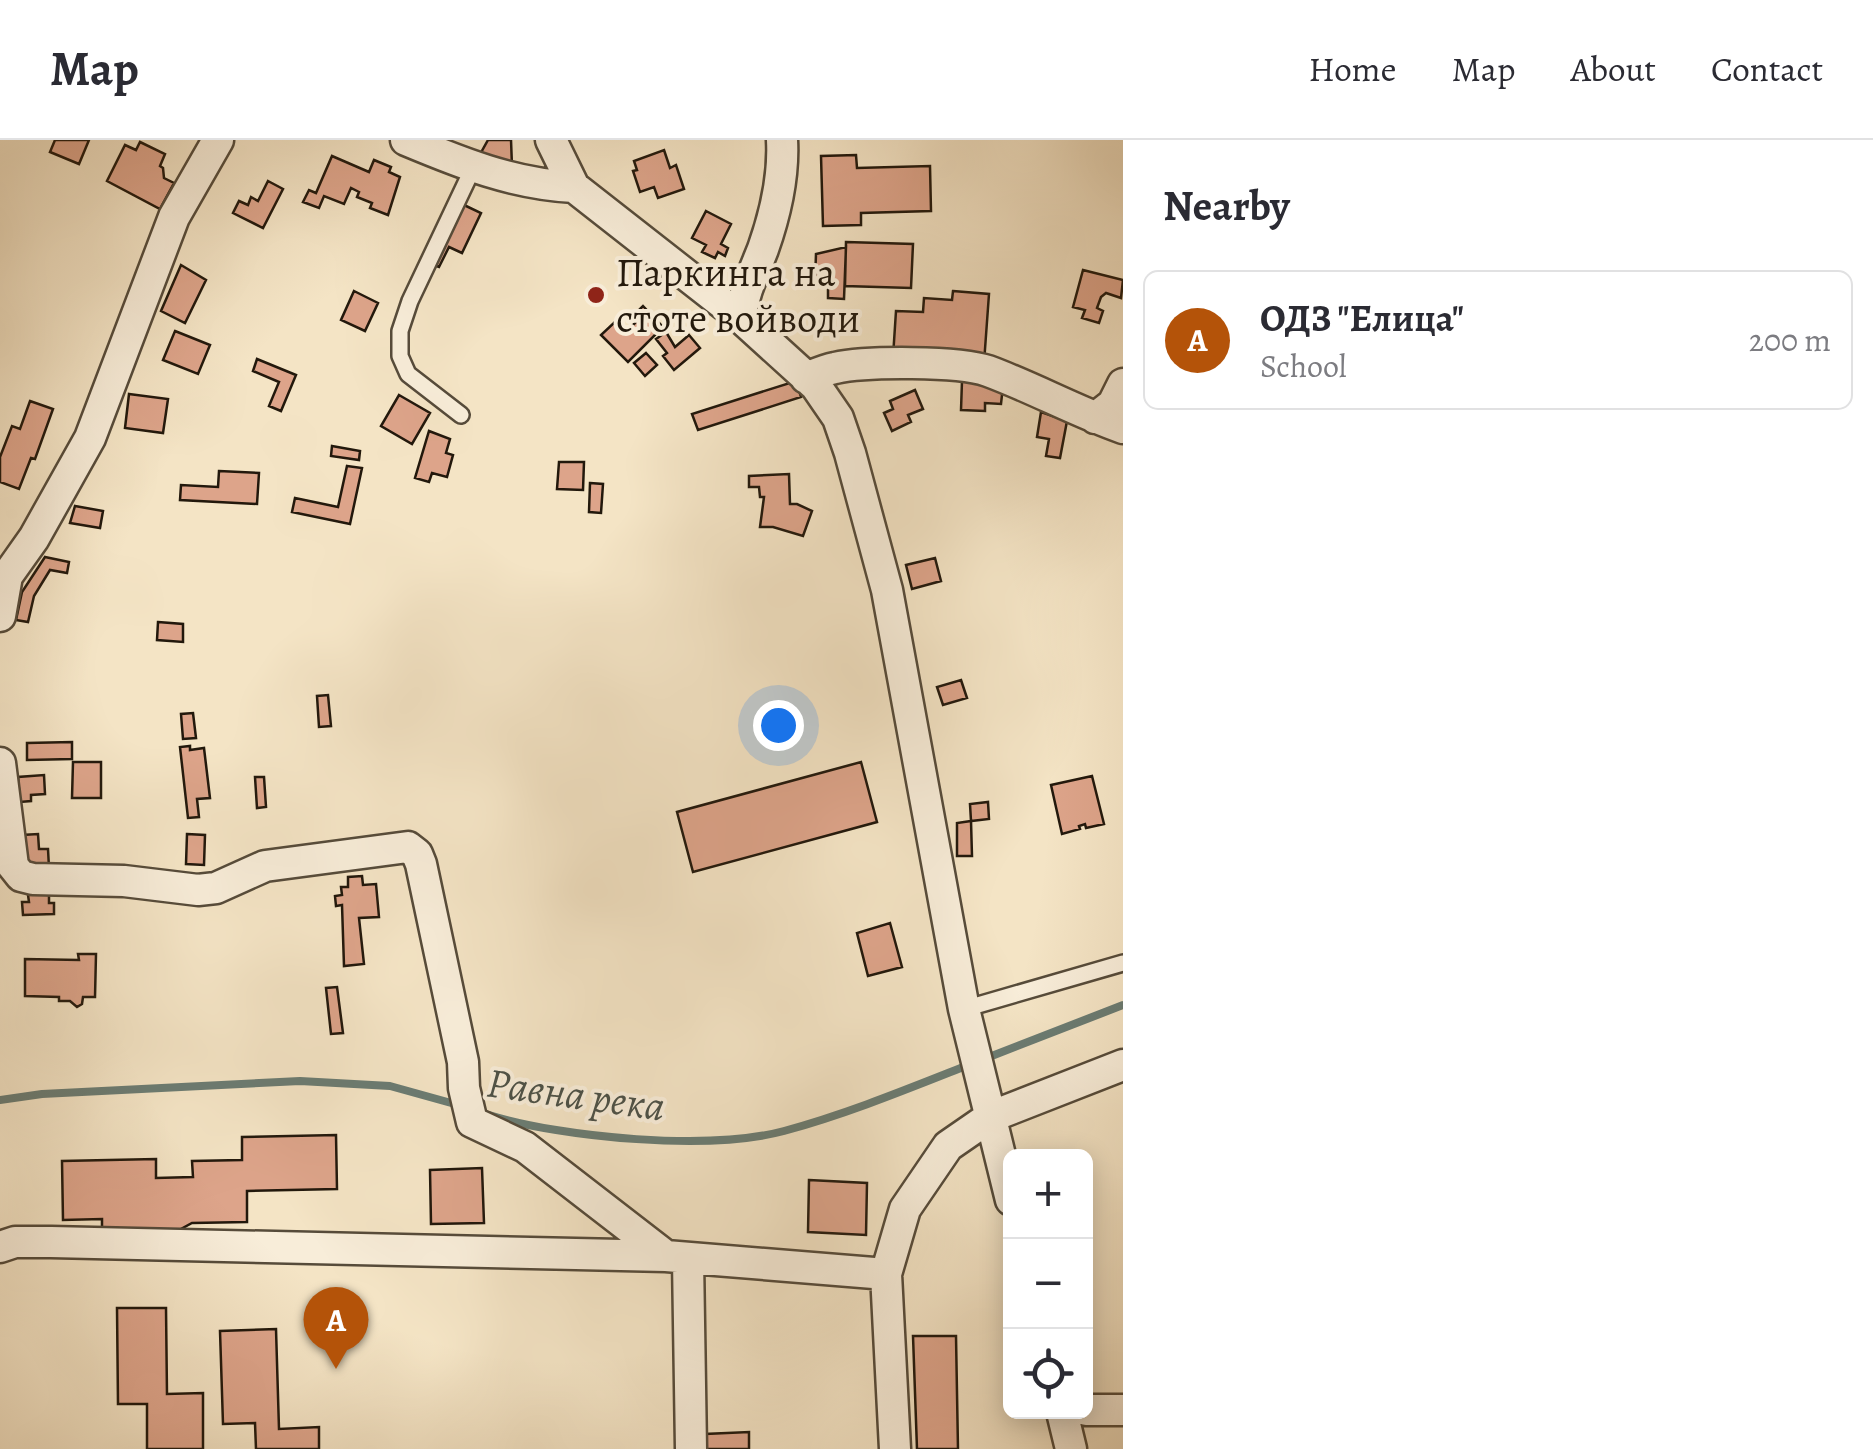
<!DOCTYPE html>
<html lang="en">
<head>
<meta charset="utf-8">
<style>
	:root { --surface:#fff; --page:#f7f7f7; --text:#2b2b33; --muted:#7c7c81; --line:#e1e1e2; --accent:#b45309 }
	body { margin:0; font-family:Alegreya,serif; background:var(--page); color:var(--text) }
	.controls { position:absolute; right:30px; bottom:30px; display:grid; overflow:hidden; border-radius:15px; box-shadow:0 5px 25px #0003 }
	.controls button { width:90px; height:90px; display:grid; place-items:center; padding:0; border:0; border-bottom:2px solid var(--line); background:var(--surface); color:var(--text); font:50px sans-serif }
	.you { position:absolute; left:778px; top:585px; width:35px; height:35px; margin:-25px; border:8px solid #fff; border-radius:50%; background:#1a73e8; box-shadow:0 0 0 15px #1a73e833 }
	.badge { display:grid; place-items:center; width:65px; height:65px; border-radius:50%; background:var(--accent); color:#fff; font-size:32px; font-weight:700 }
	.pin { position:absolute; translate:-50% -82px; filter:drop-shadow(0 2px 5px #0008) }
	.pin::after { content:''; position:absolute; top:52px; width:35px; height:30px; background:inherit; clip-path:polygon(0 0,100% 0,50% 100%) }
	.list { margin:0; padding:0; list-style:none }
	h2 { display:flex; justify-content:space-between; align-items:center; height:130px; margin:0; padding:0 40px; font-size:42px }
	h2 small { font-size:32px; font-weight:400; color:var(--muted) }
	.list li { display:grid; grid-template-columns:65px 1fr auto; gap:30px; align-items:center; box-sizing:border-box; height:140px; margin:0 20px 20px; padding:0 20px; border:2px solid var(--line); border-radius:15px }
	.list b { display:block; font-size:38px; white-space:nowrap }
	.list p { margin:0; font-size:32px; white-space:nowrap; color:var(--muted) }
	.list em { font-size:32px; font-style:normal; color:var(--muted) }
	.icon { flex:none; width:55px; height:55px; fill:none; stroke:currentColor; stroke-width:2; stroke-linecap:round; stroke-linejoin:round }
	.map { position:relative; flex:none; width:1123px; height:1309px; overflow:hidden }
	header { display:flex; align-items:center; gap:60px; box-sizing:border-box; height:140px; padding:0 50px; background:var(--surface); border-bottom:2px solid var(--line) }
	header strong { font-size:48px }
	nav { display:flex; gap:55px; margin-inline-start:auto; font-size:35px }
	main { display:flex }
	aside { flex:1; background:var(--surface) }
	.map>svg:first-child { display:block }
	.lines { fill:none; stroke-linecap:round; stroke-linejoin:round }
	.stream { stroke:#6b7c73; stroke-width:8 }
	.building { fill:#dda48a; stroke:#22180c; stroke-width:2.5 }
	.lane-casing { stroke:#564b3a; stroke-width:20 }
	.street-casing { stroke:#564b3a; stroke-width:35 }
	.lane { stroke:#f8edd9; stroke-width:15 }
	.street { stroke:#f8edd9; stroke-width:30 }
	.poi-dot { fill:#8f2418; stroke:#f8edd9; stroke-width:4 }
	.labels { text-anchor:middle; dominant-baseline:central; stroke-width:8; stroke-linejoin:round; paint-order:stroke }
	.poi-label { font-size:40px; fill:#22180c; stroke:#f8edd9; text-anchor:start }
	.water-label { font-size:42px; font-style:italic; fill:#4d5248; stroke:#f8edd9 }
</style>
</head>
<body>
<header>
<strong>Map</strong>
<nav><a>Home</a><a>Map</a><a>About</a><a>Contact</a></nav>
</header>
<main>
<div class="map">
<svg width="1123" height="1309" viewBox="0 0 1123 1309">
	<rect width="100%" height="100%" fill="#f4e4c5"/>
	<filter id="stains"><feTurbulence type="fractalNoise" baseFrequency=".002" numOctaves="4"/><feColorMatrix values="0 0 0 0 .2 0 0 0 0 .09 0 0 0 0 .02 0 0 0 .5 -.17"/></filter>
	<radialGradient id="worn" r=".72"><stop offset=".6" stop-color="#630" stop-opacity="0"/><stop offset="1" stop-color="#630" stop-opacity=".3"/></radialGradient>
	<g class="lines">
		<path class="stream" d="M 984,919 L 1123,865
			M 0,960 L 42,954 L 300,941 L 390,946 L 462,966
			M 489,975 C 564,998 709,1011 784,991 C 847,974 910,948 971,924"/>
	</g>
	<path class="building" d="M 55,0 L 89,0 L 79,24 L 50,12 Z
		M 488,0 L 511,0 L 512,26 L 478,18 Z
		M 140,2 L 165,14 L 160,26 L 163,28 L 164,38 L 174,43 L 160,69 L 107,41 L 125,5 L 136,10 Z
		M 664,10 L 670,28 L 676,25 L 684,49 L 658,58 L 654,47 L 640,52 L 633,31 L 637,30 L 634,21 Z
		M 856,15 L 857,28 L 930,26 L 931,71 L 861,73 L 861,85 L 823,86 L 821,16 Z
		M 332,16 L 369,32 L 374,20 L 391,27 L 389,32 L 400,37 L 388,75 L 370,68 L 372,63 L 357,57 L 359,52 L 351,48 L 344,64 L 324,56 L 319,68 L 303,62 L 309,50 L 316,53 Z
		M 268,41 L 283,49 L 263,88 L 233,73 L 239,61 L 248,65 L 251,57 L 258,61 Z
		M 464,65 L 481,73 L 462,113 L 449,107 L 439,127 L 431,124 Z
		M 706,71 L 731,84 L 721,104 L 728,108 L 725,116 L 718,112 L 715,118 L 702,112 L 706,105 L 692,98 Z
		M 846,102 L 913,104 L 911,148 L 845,146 Z
		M 846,107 L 844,159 L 828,158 L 828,142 L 815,141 L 816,114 Z
		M 181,125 L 206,140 L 185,183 L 161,171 Z
		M 1083,130 L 1123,140 L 1121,158 L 1106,153 L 1101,157 L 1097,168 L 1103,171 L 1099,183 L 1082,178 L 1085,170 L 1073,167 Z
		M 354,151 L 378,163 L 365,191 L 341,180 Z
		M 953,151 L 989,154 L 984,223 L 893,217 L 896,171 L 923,172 L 924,158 L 952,160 Z
		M 643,166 L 663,187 L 628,222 L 601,195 L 617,180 L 627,191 L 637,181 L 632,177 Z
		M 175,191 L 210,205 L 198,234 L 163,220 Z
		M 666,192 L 675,207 L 689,195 L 700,208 L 674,230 L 663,216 L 667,213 L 656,199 Z
		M 646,213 L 657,225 L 645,236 L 634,223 Z
		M 257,219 L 296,235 L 281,271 L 269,266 L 279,242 L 253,231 Z
		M 796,241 L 801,257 L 698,290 L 692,274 Z
		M 962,241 L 1003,246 L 1001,264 L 985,263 L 985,271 L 961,270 Z
		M 915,250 L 923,269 L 908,275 L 911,282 L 892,291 L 884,273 L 893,269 L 890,261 Z
		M 129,254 L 168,259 L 163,293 L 125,288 Z
		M 399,255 L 430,273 L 412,304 L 381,286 Z
		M 30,261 L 53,269 L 35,319 L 31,318 L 19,349 L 0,342 L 0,317 L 12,286 L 20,289 Z
		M 1041,272 L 1067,281 L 1060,318 L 1046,316 L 1049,299 L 1037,297 Z
		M 429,291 L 450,299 L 446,313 L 453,315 L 447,337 L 432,333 L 429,342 L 415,338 Z
		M 332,306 L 360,311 L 359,320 L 331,316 Z
		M 559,322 L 584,322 L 583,350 L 557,349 Z
		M 347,326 L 362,328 L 350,384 L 292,372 L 295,358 L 338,367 Z
		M 219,331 L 259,333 L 257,364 L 180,360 L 181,345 L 218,347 Z
		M 789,334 L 790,364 L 797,364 L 812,371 L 803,396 L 773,387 L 760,387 L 764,357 L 760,357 L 759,347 L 749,347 L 749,336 Z
		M 590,343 L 603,344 L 601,373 L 589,372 Z
		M 75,366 L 103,371 L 100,388 L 70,383 Z
		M 45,417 L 69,422 L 67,433 L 50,430 L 34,456 L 28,482 L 16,480 L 22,452 Z
		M 935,418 L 941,441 L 912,449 L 906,425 Z
		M 158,482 L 183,484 L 183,502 L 157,500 Z
		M 961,540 L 967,558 L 943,565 L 937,547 Z
		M 328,555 L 331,586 L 319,587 L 317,556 Z
		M 193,573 L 196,598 L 183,599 L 181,574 Z
		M 72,602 L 72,619 L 27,620 L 27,603 Z
		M 190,606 L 190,610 L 204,608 L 210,658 L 197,659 L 199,677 L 188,678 L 180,607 Z
		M 73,622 L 101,622 L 101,658 L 72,658 Z
		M 861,622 L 877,682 L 693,732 L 677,672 Z
		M 44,635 L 45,654 L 31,655 L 31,661 L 20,662 L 18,637 Z
		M 1092,636 L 1104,684 L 1086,688 L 1085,684 L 1079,686 L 1080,689 L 1062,694 L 1051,645 Z
		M 255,637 L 264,637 L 266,667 L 257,668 Z
		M 988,662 L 989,679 L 971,681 L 970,664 Z
		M 971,681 L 972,716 L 957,716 L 957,683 Z
		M 38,694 L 39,709 L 48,709 L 49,728 L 24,736 L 22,695 Z
		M 187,694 L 205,695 L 204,725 L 186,724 Z
		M 362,736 L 363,745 L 376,744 L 379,777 L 359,778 L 364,824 L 344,826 L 342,765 L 336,766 L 335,756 L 342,755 L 341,747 L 348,747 L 348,737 Z
		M 49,754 L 49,763 L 54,763 L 54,774 L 23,775 L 22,762 L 29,762 L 28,755 Z
		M 890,783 L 902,827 L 868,836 L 857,793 Z
		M 78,814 L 96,814 L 95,857 L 83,857 L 82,864 L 77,867 L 70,861 L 59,861 L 59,857 L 25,856 L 25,819 L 79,820 Z
		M 337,847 L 343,893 L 331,894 L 326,848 Z
		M 336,995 L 337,1049 L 247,1051 L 247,1082 L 192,1083 L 168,1096 L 102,1097 L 102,1079 L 63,1080 L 62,1021 L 156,1019 L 156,1038 L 193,1037 L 192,1021 L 242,1020 L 242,997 Z
		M 482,1028 L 484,1083 L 431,1084 L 430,1030 Z
		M 809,1040 L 867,1043 L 866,1095 L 808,1092 Z
		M 117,1168 L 166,1168 L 167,1254 L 203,1253 L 203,1309 L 147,1309 L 147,1264 L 118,1264 Z
		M 276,1189 L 279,1289 L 319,1287 L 319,1309 L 256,1309 L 255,1283 L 223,1284 L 220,1191 Z
		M 913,1196 L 956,1196 L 958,1309 L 917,1309 Z
		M 749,1292 L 749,1309 L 705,1309 L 705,1294 Z"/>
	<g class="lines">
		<g class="lane-casing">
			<path id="lane" d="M 461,275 L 408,234 L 400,216 L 400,191 L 410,161 L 473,28
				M 964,869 L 1123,823"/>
		</g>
		<g class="street-casing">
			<path id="street" d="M 406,0 C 461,23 513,44 574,47
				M 551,0 L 574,47 L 740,177
				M 782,0 C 784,36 775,75 763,109 C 754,132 744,152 740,177 L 816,246 L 838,278 L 850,313 L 887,450 L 964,869 L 1011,1060
				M 806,238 C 816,234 825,230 835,228 C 866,221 959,221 988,231 C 1034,248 1077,272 1123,288
				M 1095,278 L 1113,264 L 1123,244
				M 0,476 L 7,436 L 34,398 L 90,298 L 174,77 L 218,0
				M 0,623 L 13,726 L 21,736 L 33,739 L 124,741 L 198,750 L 216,748 L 265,726 L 408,707 L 417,714 L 421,724 L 463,922 L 464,948 L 472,982 L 525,1007 L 666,1116
				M 0,1107 L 15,1102 L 51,1102 L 666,1116 L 886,1134
				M 688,1119 L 691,1309
				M 1086,1270 L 1123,1270
				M 1062,1272 L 1071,1309
				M 895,1309 L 886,1134 L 905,1069 L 948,1006 L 990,977 L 1123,925"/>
		</g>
		<use href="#lane" class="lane"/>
		<use href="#street" class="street"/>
	</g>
	<circle class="poi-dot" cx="596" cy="155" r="10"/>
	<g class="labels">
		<g class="poi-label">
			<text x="616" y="132">Паркинга на<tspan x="616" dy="46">стоте войводи</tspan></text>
		</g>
		<g class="water-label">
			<text transform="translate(576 954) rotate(8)">Равна река</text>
		</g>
	</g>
	<rect width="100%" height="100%" filter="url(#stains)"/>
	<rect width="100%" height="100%" fill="url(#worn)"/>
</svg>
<div class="controls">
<button>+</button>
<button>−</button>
<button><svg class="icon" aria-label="locate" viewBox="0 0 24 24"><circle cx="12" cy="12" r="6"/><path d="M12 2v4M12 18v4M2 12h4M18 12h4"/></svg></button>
</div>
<div class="you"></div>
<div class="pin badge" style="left:336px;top:1229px">A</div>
</div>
<aside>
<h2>Nearby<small></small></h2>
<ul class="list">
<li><span class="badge">A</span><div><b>ОДЗ &quot;Елица&quot;</b><p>School</p></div><em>200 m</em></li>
</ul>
</aside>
</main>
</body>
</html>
